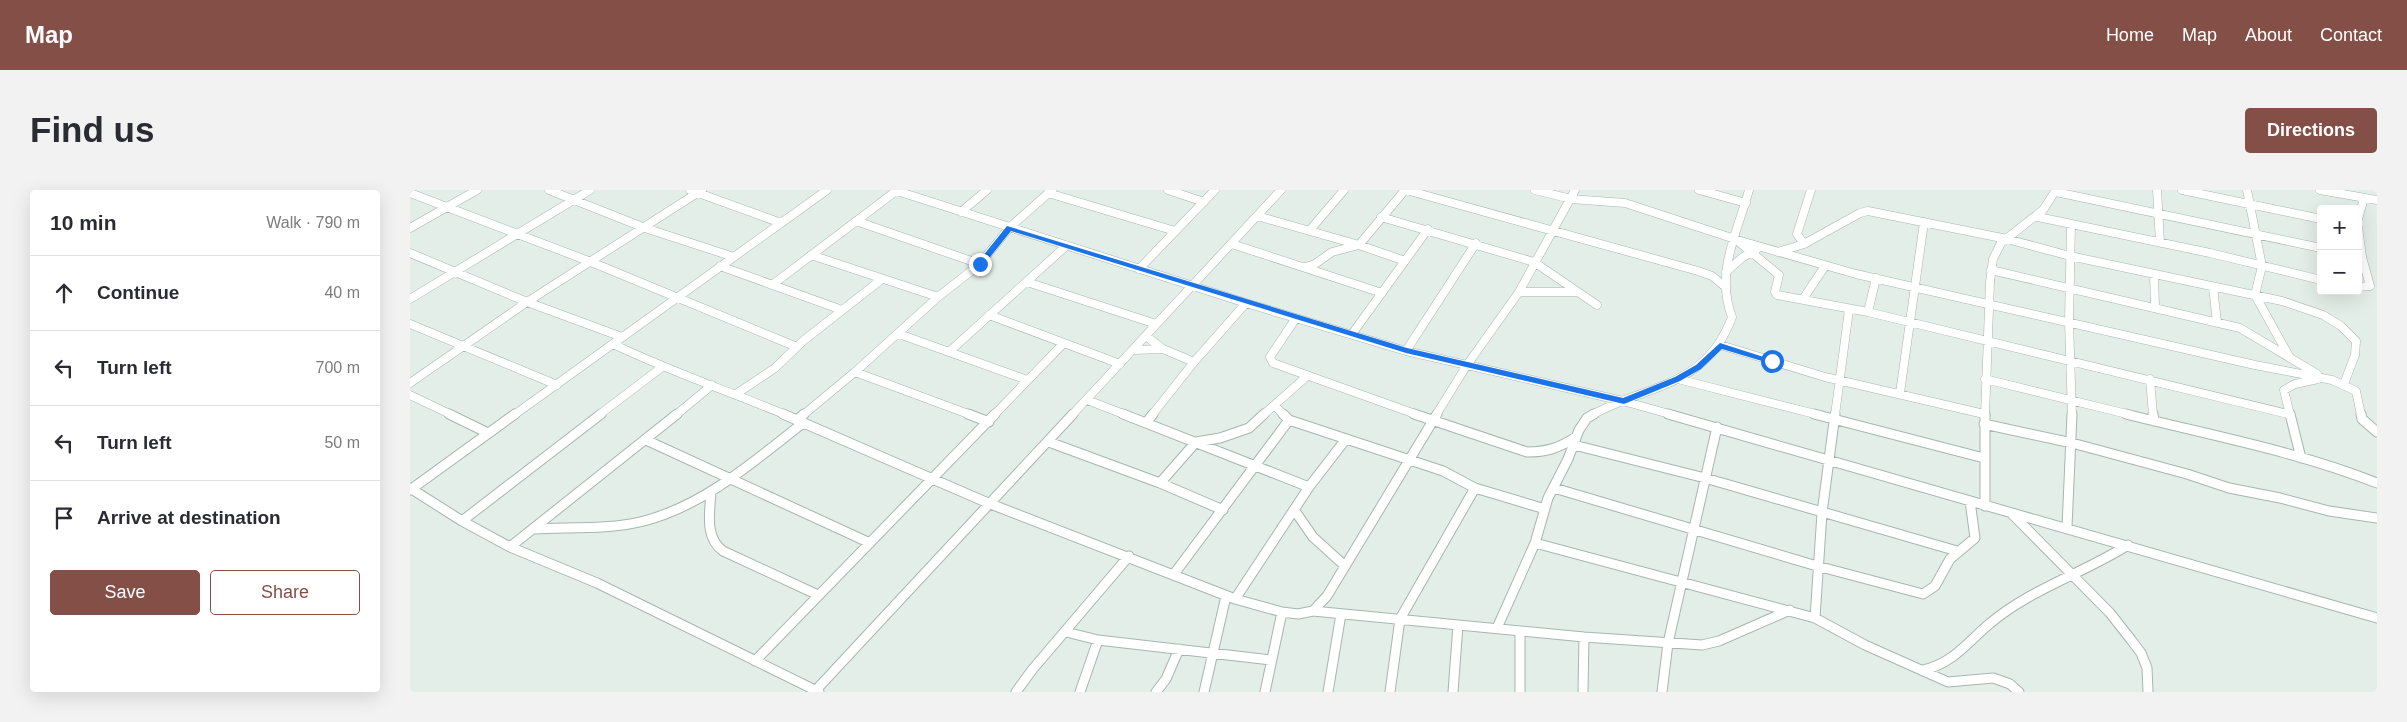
<!DOCTYPE html>
<html lang="en">
<head>
<meta charset="utf-8">
<style>
	:root { --surface:#fff; --page:#f2f2f3; --text:#2b2b33; --muted:#7c7c81; --line:#e1e1e2; --accent:#844f47 }
	body { margin:0; font-family:Arial,sans-serif; background:var(--page); color:var(--text) }
	.controls { position:absolute; right:15px; top:15px; display:grid; overflow:hidden; border-radius:5px; box-shadow:0 5px 20px #0002 }
	.controls button { width:45px; height:45px; display:grid; place-items:center; padding:0; border:0; border-bottom:1px solid var(--line); background:var(--surface); color:var(--text); font:25px sans-serif }
	.stop { position:absolute; width:15px; height:15px; margin:-11px; border:4px solid #1a73e8; border-radius:50%; background:#fff }
	.stop.end { background:#1a73e8; border-color:#fff; box-shadow:0 1px 5px #0008 }
	.list { margin:0; padding:0; list-style:none }
	h2 { display:flex; justify-content:space-between; align-items:center; height:65px; margin:0; padding:0 20px; font-size:21px }
	h2 small { font-size:16px; font-weight:400; color:var(--muted) }
	.list li { display:grid; grid-template-columns:32px 1fr auto; gap:15px; align-items:center; box-sizing:border-box; height:75px; padding:0 20px; border-top:1px solid var(--line) }
	.list b { display:block; font-size:19px; white-space:nowrap }
	.list em { font-size:16px; font-style:normal; color:var(--muted) }
	.actions { display:flex; gap:10px; padding:15px 20px }
	.actions a { flex:1; padding:11px 0; border:1px solid var(--accent); border-radius:5px; text-align:center; font-size:18px; color:var(--accent) }
	.actions .main { background:var(--accent); color:#fff }
	.icon { flex:none; width:28px; height:28px; fill:none; stroke:currentColor; stroke-width:2; stroke-linecap:round; stroke-linejoin:round }
	.map { position:relative; flex:none; width:1967px; height:502px; overflow:hidden; border-radius:5px }
	header { display:flex; align-items:center; gap:30px; box-sizing:border-box; height:70px; padding:0 25px; background:var(--accent); color:#fff }
	header strong { font-size:24px }
	nav { display:flex; gap:28px; margin-inline-start:auto; font-size:18px }
	.intro { display:flex; align-items:center; justify-content:space-between; box-sizing:border-box; height:120px; padding:0 30px }
	h1 { margin:0; font-size:35px }
	.button { padding:12px 22px; border-radius:5px; background:var(--accent); color:#fff; font-size:18px; font-weight:700 }
	main { display:flex; gap:30px; padding:0 30px }
	aside { flex:1; background:var(--surface); border-radius:5px; box-shadow:0 5px 20px #0002 }
	.map>svg:first-child { display:block }
	.lines { fill:none; stroke-linecap:round; stroke-linejoin:round }
	.minor-far1-casing { stroke:#a6b6b0; stroke-width:9 }
	.minor-casing { stroke:#a6b6b0; stroke-width:11 }
	.minor-far1 { stroke:#fff; stroke-width:8 }
	.minor { stroke:#fff; stroke-width:9 }
	.route { fill:#1a73e8 }
</style>
</head>
<body>
<header>
<strong>Map</strong>
<nav><a>Home</a><a>Map</a><a>About</a><a>Contact</a></nav>
</header>
<div class="intro"><h1>Find us</h1><a class="button">Directions</a></div>
<main>
<aside>
<h2>10 min<small>Walk · 790 m</small></h2>
<ul class="list">
<li><svg class="icon" aria-label="ahead" viewBox="0 0 24 24"><path d="M12 20V5M6 11l6-6 6 6"/></svg><div><b>Continue</b></div><em>40 m</em></li>
<li><svg class="icon" aria-label="left" viewBox="0 0 24 24"><path d="M17 20v-9H6M10 6l-5 5 5 5"/></svg><div><b>Turn left</b></div><em>700 m</em></li>
<li><svg class="icon" aria-label="left" viewBox="0 0 24 24"><path d="M17 20v-9H6M10 6l-5 5 5 5"/></svg><div><b>Turn left</b></div><em>50 m</em></li>
<li><svg class="icon" aria-label="arrive" viewBox="0 0 24 24"><path d="M6 21V4h12l-3 4 3 4H6"/></svg><div><b>Arrive at destination</b></div></li>
</ul>
<div class="actions"><a class="main">Save</a><a>Share</a></div>
</aside>
<div class="map">
<svg width="1967" height="502" viewBox="0 0 1967 502">
	<rect width="100%" height="100%" fill="#e4eee9"/>
	<g class="lines">
		<g class="minor-far1-casing">
			<path id="minor-far1" d="M 139,0 L 235,38 L 324,67
				M 280,0 L 371,33
				M 484,0 L 836,113 L 996,161 L 1213,211 L 1263,225
				M 758,0 L 794,12
				M 996,0 L 1288,81 L 1302,86 L 1313,95
				M 1125,0 L 1161,9 L 1215,13 L 1334,52 L 1446,84 L 1845,175 L 1922,190 L 1946,201 L 1951,225
				M 1289,0 L 1336,13
				M 1747,0 L 1750,52
				M 1772,0 L 1911,29
				M 1837,0 L 1852,76 L 1845,105 L 1880,168
				M 1910,0 L 1967,10
				M 1646,2 L 1911,58
				M 0,3 L 181,72 L 387,157
				M 638,3 L 765,41
				M 551,22 L 577,0
				M 847,26 L 949,55 L 995,71
				M 971,27 L 1124,72 L 1187,115
				M 1628,27 L 1800,63 L 1911,90
				M 1948,29 L 1954,8
				M 446,31 L 570,74
				M 1661,34 L 1659,132 L 1662,225
				M 1948,37 L 1952,67 L 1960,96 L 1948,97
				M 0,38 L 67,0
				M 900,40 L 934,0
				M 1329,52 L 1369,85 L 1365,102 L 1367,105 L 1458,122 L 1878,224
				M 822,54 L 972,103
				M 1394,54 L 1387,44 L 1401,0
				M 1368,62 L 1394,54 L 1450,23 L 1458,21 L 1597,49 L 1660,66 L 1872,111 L 1913,125 L 1931,136 L 1946,151 L 1945,165 L 1934,194
				M 0,63 L 117,112 L 212,147
				M 401,65 L 528,107
				M 310,76 L 432,120
				M 895,77 L 905,74 L 922,62 L 949,55 L 995,0
				M 729,79 L 805,0
				M 1581,80 L 1830,138 L 1907,184
				M 1316,82 L 1333,67 L 1346,60
				M 1744,84 L 1745,117
				M 617,92 L 746,134
				M 362,95 L 486,1
				M 1803,97 L 1807,132
				M 1109,102 L 1166,102
				M 0,109 L 180,0
				M 1393,109 L 1415,76
				M 1458,122 L 1466,88
				M 579,125 L 710,174
				M 886,128 L 860,167 L 863,173 L 1008,225
				M 0,134 L 147,195
				M 489,144 L 617,190
				M 942,144 L 1018,39
				M 736,146 L 753,159 L 784,172
				M 203,154 C 259,181 318,201 376,225
				M 1310,155 L 1415,187 L 1574,224
				M 723,160 L 753,159
				M 540,161 L 656,56
				M 996,161 L 1066,53
				M 445,182 L 561,225
				M 1268,189 L 1409,225
				M 1575,189 L 1721,225
				M 1740,189 L 1743,225
				M 0,193 L 117,112 L 292,0
				M 1490,203 L 1514,32
				M 326,204 L 365,178 L 393,151 L 472,89
				M 0,205 L 42,225
				M 677,210 L 716,225
				M 865,216 L 874,225
				M 104,225 L 417,0
				M 189,225 L 252,177
				M 266,225 L 302,195
				M 393,225 L 445,182 L 528,107 L 570,74 L 599,38 L 642,0
				M 584,225 L 653,154
				M 662,225 L 871,0
				M 742,225 L 784,172 L 836,113
				M 853,225 L 896,187
				M 1026,225 L 1057,175 L 1109,102 L 1165,0
				M 1182,225 C 1238,194 1296,198 1322,127 C 1305,83 1327,43 1339,0
				M 1425,225 L 1439,120
				M 1575,225 L 1580,92 L 1583,69 L 1591,53 L 1633,20 L 1646,0
				M 1880,225 L 1874,200 L 1885,194 L 1908,189"/>
		</g>
		<g class="minor-casing">
			<path id="minor" d="M 39,224 L 78,243
				M 373,224 L 578,313 L 825,409 L 872,422 L 888,424 L 903,421 L 917,406 L 1027,224
				M 558,224 L 579,232
				M 713,224 L 899,297
				M 873,224 L 879,230 L 1033,281 L 1065,298 L 1135,319
				M 1004,224 L 1117,262 C 1137,262 1149,258 1166,247
				M 1258,224 C 1494,293 1731,359 1967,428
				M 1404,224 L 1574,268
				M 1716,224 C 1799,245 1886,261 1967,293
				M 1743,224 L 1744,231
				M 1880,224 L 1891,268
				M 1951,224 L 1952,229 L 1967,242
				M 387,230 L 394,224
				M 736,233 L 743,224
				M 1574,234 L 1662,253 L 1777,284 L 1819,298 L 1870,308 L 1919,321 L 1967,328
				M 236,250 L 460,353
				M 639,252 L 750,293 L 813,320
				M 1164,255 L 1295,288 L 1547,361
				M 750,293 L 786,252 L 810,248 L 839,238 L 854,224
				M 0,298 L 52,331 L 100,357 L 187,393 L 409,502
				M 1144,298 L 1407,376 L 1513,404 L 1525,396 L 1540,369 L 1565,348 L 1560,311
				M 0,300 L 105,224
				M 301,301 C 300,322 294,347 313,361 L 408,405
				M 1575,316 L 1575,224
				M 885,321 L 903,347 L 935,376
				M 1602,324 L 1700,423 L 1722,451 L 1731,463 L 1737,478 L 1738,502
				M 52,331 L 191,224
				M 1657,337 L 1662,224
				M 123,339 C 159,337 198,340 234,331 C 295,315 344,271 393,233
				M 1125,353 L 1405,428 L 1455,455 L 1538,492 L 1583,488 L 1600,494 L 1609,502
				M 100,357 L 267,224
				M 764,384 L 879,230
				M 825,409 L 899,297 L 936,249
				M 903,421 L 1174,447 L 1292,455 L 1309,451 L 1380,420
				M 1405,428 L 1412,323 L 1425,224
				M 1087,438 L 1125,353 L 1138,308 L 1158,269 L 1169,240 L 1177,228 L 1184,224
				M 1110,441 L 1110,502
				M 656,442 L 688,450 L 861,470
				M 345,471 L 585,224
				M 1513,480 C 1542,474 1557,453 1578,435 C 1620,399 1672,384 1718,355
				M 406,500 L 663,224
				M 606,502 L 622,480 L 719,366
				M 670,502 L 688,450
				M 746,502 L 756,489 L 769,459
				M 794,502 L 816,406
				M 855,502 L 872,422
				M 918,502 L 931,424
				M 980,502 L 990,429 L 1065,298
				M 1043,502 L 1048,435
				M 1173,502 L 1174,447
				M 1252,502 L 1258,453 L 1307,237"/>
		</g>
		<use href="#minor-far1" class="minor-far1"/>
		<use href="#minor" class="minor"/>
	</g>
	<path class="route" d="M 597,36 L 997,158 L 1213,208 L 1265,187 L 1286,175 L 1310,153 L 1366,171 L 1362,174 L 1312,159 L 1291,179 L 1270,191 L 1214,214 L 996,163 L 601,41 L 573,76 L 568,76 L 568,72 Z"/>
</svg>
<div class="controls">
<button>+</button>
<button>−</button>
</div>
<div class="stop" style="left:1362px;top:171px"></div>
<div class="stop end" style="left:570px;top:74px"></div>
</div>
</main>
</body>
</html>
